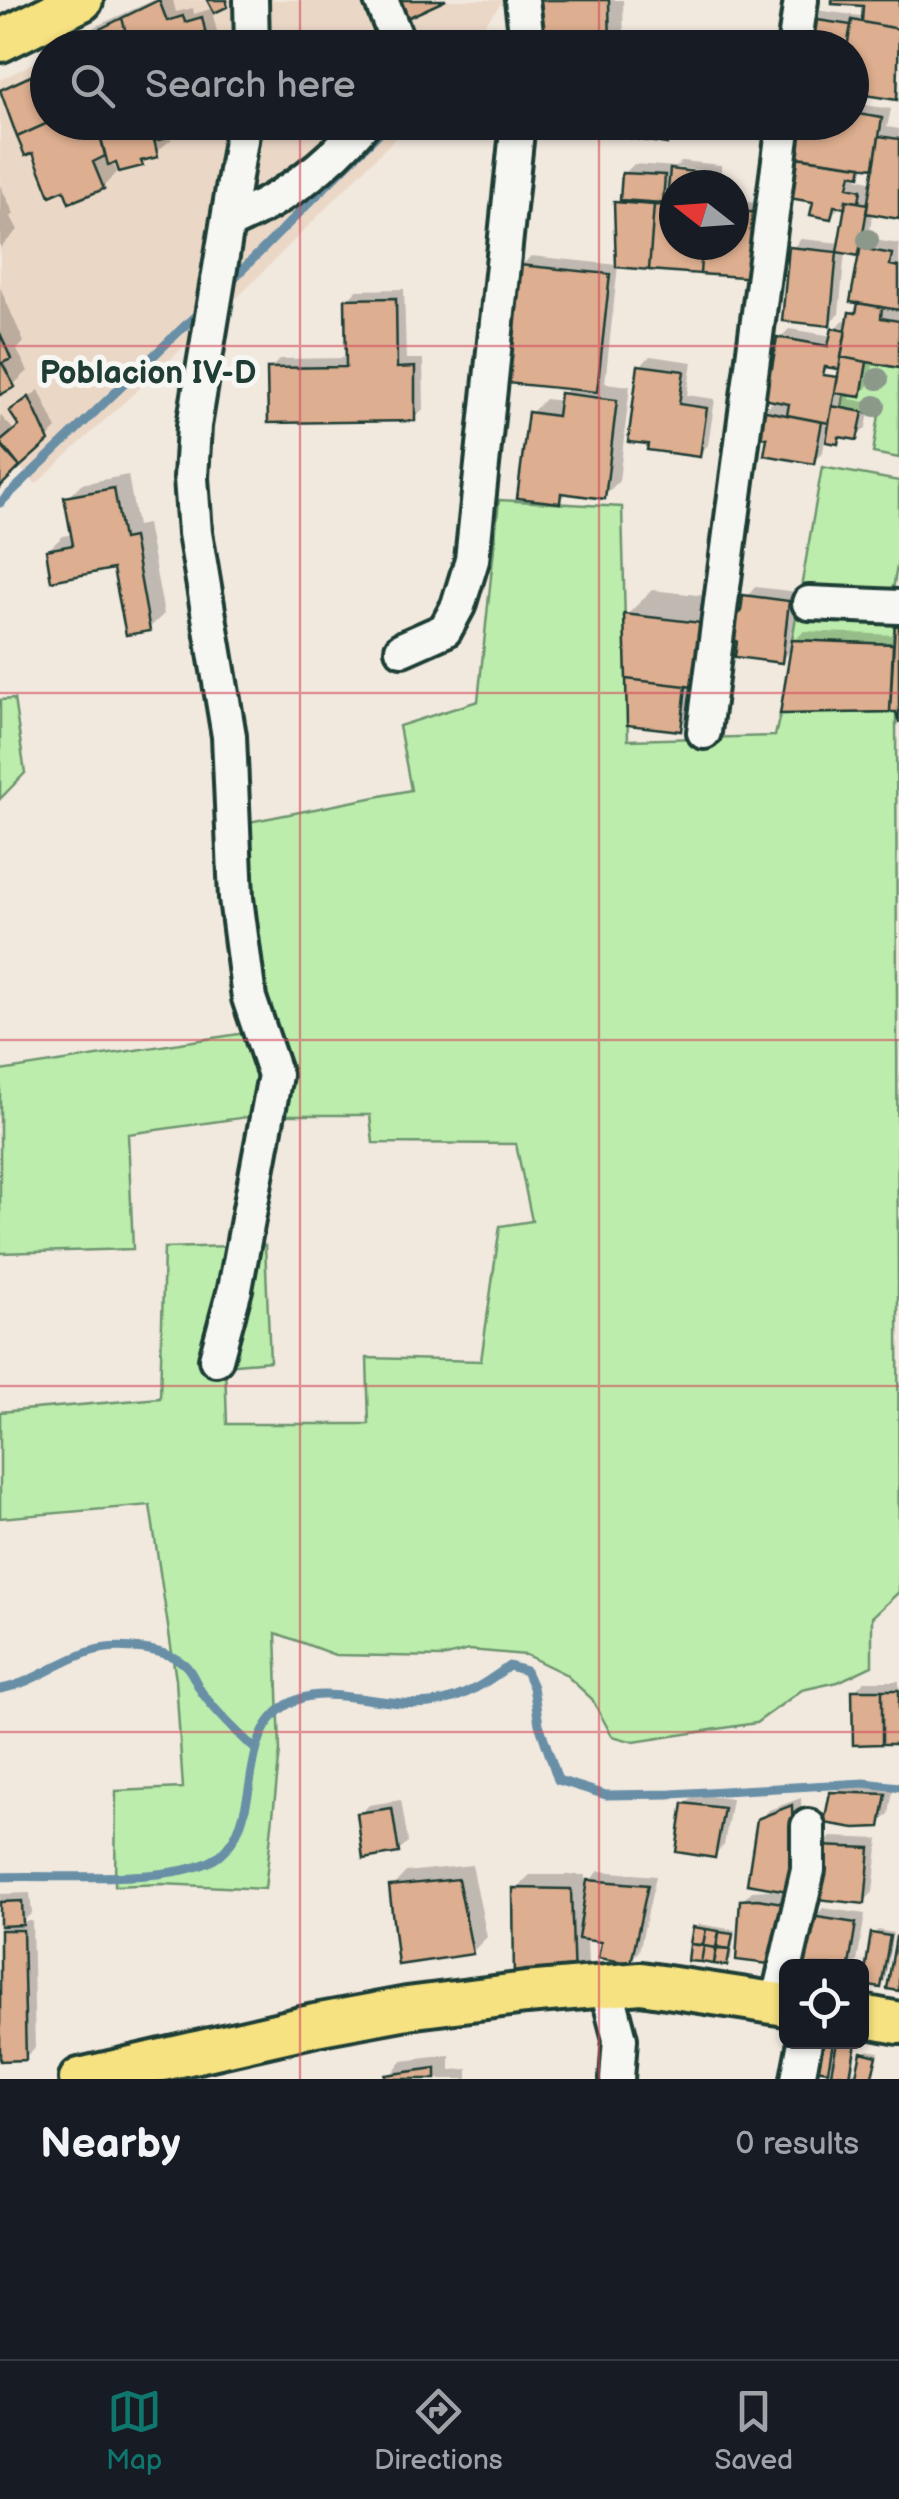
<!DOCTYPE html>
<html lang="en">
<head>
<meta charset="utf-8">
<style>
	:root { --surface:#171b24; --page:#20242c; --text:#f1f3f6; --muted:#9ea1a6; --line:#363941; --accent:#0f766e }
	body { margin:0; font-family:"Balsamiq Sans",sans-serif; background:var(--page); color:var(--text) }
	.controls { position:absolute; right:30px; bottom:30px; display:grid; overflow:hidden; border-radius:15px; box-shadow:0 2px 8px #0004 }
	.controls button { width:90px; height:90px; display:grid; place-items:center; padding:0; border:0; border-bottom:2px solid var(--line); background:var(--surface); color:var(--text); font:50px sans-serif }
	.compass { position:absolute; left:659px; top:170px; width:90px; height:90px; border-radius:50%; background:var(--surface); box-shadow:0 2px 8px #0004; rotate:287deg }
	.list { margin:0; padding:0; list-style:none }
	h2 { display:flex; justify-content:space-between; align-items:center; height:130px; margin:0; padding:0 40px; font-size:42px }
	h2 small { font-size:32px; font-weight:400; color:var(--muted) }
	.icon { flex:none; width:55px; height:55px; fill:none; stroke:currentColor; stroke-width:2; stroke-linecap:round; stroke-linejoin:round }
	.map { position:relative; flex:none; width:899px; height:2079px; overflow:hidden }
	.search { position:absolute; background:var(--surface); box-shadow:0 2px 8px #0004; left:30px; right:30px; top:30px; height:110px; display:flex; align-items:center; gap:25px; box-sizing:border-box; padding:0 35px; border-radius:55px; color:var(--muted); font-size:38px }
	.sheet { height:280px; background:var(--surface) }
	nav { display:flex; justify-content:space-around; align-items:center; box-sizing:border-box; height:140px; border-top:2px solid var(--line); background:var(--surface); font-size:28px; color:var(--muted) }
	nav a { display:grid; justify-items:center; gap:5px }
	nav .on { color:var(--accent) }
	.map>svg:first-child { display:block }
	.built { fill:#ebd7c6 }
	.green { fill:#bcedac; stroke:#6e9570; stroke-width:2.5 }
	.shadow { fill:#0003; fill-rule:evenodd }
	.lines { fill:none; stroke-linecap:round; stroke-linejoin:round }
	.stream { stroke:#678fa6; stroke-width:9 }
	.building { fill:#ddae8f; stroke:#1f3d34; stroke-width:2.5 }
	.minor-casing { stroke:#1f3d34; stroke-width:40 }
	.major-casing { stroke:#1f3d34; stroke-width:48 }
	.minor { stroke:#f6f6f2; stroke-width:32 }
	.major { stroke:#f6e281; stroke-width:40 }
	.tree { fill:#8b988a }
	.grid { fill:none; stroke:#d1495b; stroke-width:2.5; stroke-opacity:0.55 }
	.labels { text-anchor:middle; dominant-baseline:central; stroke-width:10; stroke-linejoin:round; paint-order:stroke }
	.neighbourhood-label { font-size:32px; font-weight:bold; fill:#1f3d34; stroke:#f6f6f2 }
</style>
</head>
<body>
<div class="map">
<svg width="899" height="2079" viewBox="0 0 899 2079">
	<rect width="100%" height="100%" fill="#f1e8de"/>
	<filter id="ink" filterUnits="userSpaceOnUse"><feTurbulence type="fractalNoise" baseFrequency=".01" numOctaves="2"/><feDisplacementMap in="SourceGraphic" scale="20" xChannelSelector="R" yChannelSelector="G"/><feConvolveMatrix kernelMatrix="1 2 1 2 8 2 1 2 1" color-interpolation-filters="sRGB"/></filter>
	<g filter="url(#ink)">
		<path class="built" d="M 159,0 L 504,0 L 466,47 L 64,48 Z
			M 47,56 L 48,122 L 410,123 L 244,291 L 36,484 L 20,468 L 0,487 L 0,80 Z"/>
		<path class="green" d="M 867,362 L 899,368 L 899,458 L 873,453 L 879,415 L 842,408 L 844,395 L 861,397 Z
			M 822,467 L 899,481 L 899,555 L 892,595 L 801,588 Z
			M 499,500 L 622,507 L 628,740 L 775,736 L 780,714 L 896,712 L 899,1592 L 872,1617 L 872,1666 L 838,1682 L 802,1690 L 756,1723 L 634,1742 L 612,1736 L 592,1699 L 565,1674 L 526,1655 L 469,1650 L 443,1657 L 335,1655 L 276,1633 L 280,1751 L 265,1889 L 162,1884 L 115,1886 L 116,1791 L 183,1788 L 176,1680 L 150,1505 L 0,1518 L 0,1412 L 160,1398 L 164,1248 L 265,1245 L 270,1361 L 225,1365 L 227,1424 L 369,1424 L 367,1358 L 481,1361 L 500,1226 L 532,1221 L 516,1144 L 373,1143 L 370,1115 L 261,1115 L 128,1134 L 133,1249 L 0,1253 L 0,1071 L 252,1032 L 249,822 L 411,790 L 399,726 L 478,701 Z
			M 796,617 L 895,622 L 893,644 L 792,640 Z
			M 14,699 L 25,773 L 0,799 L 0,700 Z"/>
		<path class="shadow" d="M 154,0 L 173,0 L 176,12 L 193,8 L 194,14 L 214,8 L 210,0 L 231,0 L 212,11 L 221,48 L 80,48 L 79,42 L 94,27 Z
			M 536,0 L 623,0 L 624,48 L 543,48 Z
			M 834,0 L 899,0 L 899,94 L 896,97 L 852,91 L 850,45 L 832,42 L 831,48 L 802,48 L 816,10 L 860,16 L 865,10 L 865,3 Z
			M 48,68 L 48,122 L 183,122 L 169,129 L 171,140 L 142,163 L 112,161 L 117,172 L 103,187 L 7,87 Z
			M 852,103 L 891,109 L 887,127 L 899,129 L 899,216 L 873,212 L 868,239 L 899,244 L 899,366 L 874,361 L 869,385 L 860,395 L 851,393 L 850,399 L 871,403 L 866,428 L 856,437 L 844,435 L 837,442 L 825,439 L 823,452 L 813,462 L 770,436 L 763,411 L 776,399 L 766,368 L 776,358 L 780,338 L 789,329 L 833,336 L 834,329 L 844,320 L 850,321 L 851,313 L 860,305 L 861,253 L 845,251 L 839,314 L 829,323 L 792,249 L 801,239 L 841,243 L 848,206 L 842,205 L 830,216 L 852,122 ZM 868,165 L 876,166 L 874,182 L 857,178 L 858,173 ZM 823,364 L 842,367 L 840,380 L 820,377 Z
			M 621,122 L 677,122 L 675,131 L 666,141 Z
			M 682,161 L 721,165 L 721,172 L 677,168 L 677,173 L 720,177 L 719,185 L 674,185 L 674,245 L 734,245 L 734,201 L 771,204 L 766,266 L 618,265 L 605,383 L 630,386 L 619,481 L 604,496 L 568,491 L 559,501 L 530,414 L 545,399 L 562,401 L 563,394 L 570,387 L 521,266 L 531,256 L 618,265 L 617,203 L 623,196 L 624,174 L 634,164 L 676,167 Z
			M 0,185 L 14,214 L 11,217 L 18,230 L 0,248 Z
			M 0,287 L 24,342 L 17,350 L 28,371 L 13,385 L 0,393 Z
			M 404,289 L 406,359 L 423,359 L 424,409 L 414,418 L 270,369 L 280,359 L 348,358 L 348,300 L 357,290 Z
			M 650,356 L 692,362 L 687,395 L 715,399 L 708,445 L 699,454 L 641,366 Z
			M 39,390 L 57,429 L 0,484 L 0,415 L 15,431 L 22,425 L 12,411 Z
			M 128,475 L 137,526 L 147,524 L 164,614 L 149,628 L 115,566 L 48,550 L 63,536 L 74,534 L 67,498 L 81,484 Z
			M 755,587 L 798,592 L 791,644 L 804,631 L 896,635 L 899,621 L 899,712 L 782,711 L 793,648 L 781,660 L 738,655 L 740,638 L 730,637 L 727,660 L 707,680 L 705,703 L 680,728 L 630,723 L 627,615 L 652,590 L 734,599 L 732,616 Z
			M 864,1681 L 899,1681 L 899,1741 L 855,1691 Z
			M 843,1784 L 894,1785 L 889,1814 L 879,1824 L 833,1794 Z
			M 695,1794 L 732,1799 L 724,1845 L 714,1855 L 685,1804 Z
			M 801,1798 L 802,1837 L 787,1952 L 742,1901 L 752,1891 L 781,1889 L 759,1821 L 769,1810 Z
			M 401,1800 L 408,1842 L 398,1851 L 360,1814 L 369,1805 Z
			M 831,1837 L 879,1839 L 873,1892 L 864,1902 L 821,1847 Z
			M 472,1865 L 487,1937 L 472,1952 L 392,1887 L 406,1872 Z
			M 599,1871 L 656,1876 L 639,1951 L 630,1961 L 604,1940 L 587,1938 L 588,1966 L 573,1981 L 515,1889 L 530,1875 L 585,1875 L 585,1885 Z
			M 30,1893 L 32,1913 L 23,1921 L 32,1921 L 35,2048 L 25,2057 L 0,2058 L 0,1894 Z
			M 823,1908 L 865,1914 L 857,1962 L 852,1966 L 800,1963 L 814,1918 Z
			M 699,1924 L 735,1930 L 731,1959 L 726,1963 L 691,1959 L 695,1928 Z
			M 878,1930 L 893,1933 L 885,1981 L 881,1985 L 874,1934 Z
			M 816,2042 L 858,2042 L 853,2071 L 859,2073 L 863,2054 L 868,2050 L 879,2052 L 874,2076 L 828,2079 L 834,2071 L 836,2060 L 827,2068 Z
			M 450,2055 L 450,2070 L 468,2069 L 468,2079 L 388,2079 L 402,2061 Z"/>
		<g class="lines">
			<path class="stream" d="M 230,282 L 390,122
				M 0,503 L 194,317
				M 0,1689 C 34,1683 59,1661 92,1651 C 116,1643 170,1648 187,1667 C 194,1675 197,1686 203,1694 C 218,1714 237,1732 256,1750
				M 0,1877 C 51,1874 181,1886 219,1856 C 268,1816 231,1724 299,1699 C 320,1692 338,1696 359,1698 C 430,1708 451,1709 509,1666 L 526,1671 L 533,1687 L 539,1724 L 558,1780 L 606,1795 L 672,1794 L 864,1783 L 899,1787"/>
		</g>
		<path class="building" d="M 159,0 L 167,21 L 183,16 L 185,22 L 202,17 L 209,48 L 130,48 L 122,18 Z
			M 207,0 L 227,0 L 227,7 L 214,13 Z
			M 396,0 L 446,0 L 405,19 Z
			M 533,0 L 609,0 L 610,48 L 541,48 Z
			M 832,0 L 899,0 L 899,29 L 862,22 L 863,6 L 832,4 Z
			M 122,18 L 130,48 L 78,48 L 76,41 Z
			M 804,18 L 851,25 L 847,47 L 824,44 L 824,48 L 800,48 Z
			M 852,20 L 899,29 L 897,100 L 852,93 L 852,48 L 847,48 Z
			M 48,68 L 48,122 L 50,122 L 17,137 L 0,90 Z
			M 852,113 L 882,118 L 874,168 L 795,157 L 800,122 L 852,122 Z
			M 50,122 L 97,122 L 105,156 L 93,162 L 104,189 L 69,203 L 64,190 L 50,196 L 33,153 L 25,156 L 17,137 Z
			M 97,122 L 150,122 L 158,157 L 141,161 L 143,166 L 119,172 L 116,163 L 108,165 Z
			M 150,122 L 179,122 L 180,128 L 162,134 L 163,139 L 154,141 Z
			M 619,122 L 670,122 L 667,144 L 617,136 Z
			M 879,136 L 899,139 L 899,219 L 866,213 Z
			M 791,156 L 862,166 L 860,176 L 851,174 L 848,187 L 861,190 L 859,202 L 846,200 L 845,208 L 834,206 L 831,219 L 810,215 L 813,202 L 783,197 Z
			M 670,169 L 713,174 L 712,185 L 674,185 L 674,202 L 667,201 Z
			M 622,173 L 665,175 L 663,203 L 620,200 Z
			M 846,200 L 868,204 L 859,256 L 837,252 Z
			M 614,202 L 654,205 L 649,270 L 616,267 Z
			M 654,205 L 674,206 L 674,245 L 702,245 L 700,274 L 649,270 Z
			M 734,211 L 763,213 L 757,278 L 700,274 L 702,245 L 734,245 Z
			M 789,247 L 837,252 L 830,326 L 782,321 Z
			M 860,248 L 892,254 L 890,265 L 899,267 L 899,310 L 850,302 Z
			M 519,265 L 610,274 L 597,392 L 506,383 Z
			M 396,298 L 397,368 L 415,367 L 415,421 L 268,423 L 267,368 L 346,367 L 345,299 Z
			M 858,303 L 882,307 L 881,318 L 899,321 L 899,368 L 841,357 L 849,312 L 856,313 Z
			M 832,328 L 846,331 L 839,369 L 825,367 L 823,375 L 838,377 L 829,423 L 787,415 L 789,404 L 758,398 L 764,367 L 772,368 L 777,337 L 828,346 Z
			M 0,333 L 11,359 L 2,363 L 15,387 L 0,395 Z
			M 841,357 L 867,362 L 861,397 L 835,393 Z
			M 638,365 L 684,371 L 679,404 L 707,408 L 700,457 L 647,450 L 648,444 L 628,442 Z
			M 560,393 L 617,400 L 605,499 L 561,493 L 560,503 L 517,498 L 528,412 L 557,416 Z
			M 29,397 L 49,441 L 20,467 L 0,442 L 19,426 L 9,411 Z
			M 832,406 L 863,412 L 857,440 L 839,437 L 838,444 L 826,442 Z
			M 761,410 L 822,422 L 814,464 L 764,455 L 767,438 L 756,436 Z
			M 0,445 L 20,467 L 0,487 Z
			M 114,488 L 123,539 L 133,537 L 150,631 L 126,635 L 113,569 L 51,581 L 46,550 L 73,545 L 64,497 Z
			M 743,595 L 789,601 L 782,663 L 735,657 L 737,641 L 729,640 L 733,611 L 741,612 Z
			M 624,614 L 710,624 L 703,688 L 626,679 Z
			M 895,622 L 899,622 L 899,723 L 896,712 L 890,712 Z
			M 792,640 L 893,644 L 890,712 L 780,714 Z
			M 626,679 L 686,686 L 681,731 L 627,725 Z
			M 852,1690 L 882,1690 L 882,1744 L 853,1745 Z
			M 882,1690 L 899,1690 L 899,1744 L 882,1744 Z
			M 830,1792 L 886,1794 L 880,1827 L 855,1828 L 824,1823 Z
			M 683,1803 L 724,1808 L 715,1858 L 676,1852 Z
			M 792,1805 L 794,1892 L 747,1884 L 757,1819 Z
			M 392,1808 L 399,1853 L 363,1859 L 357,1813 Z
			M 819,1846 L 870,1848 L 865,1904 L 816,1899 Z
			M 458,1879 L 473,1954 L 398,1965 L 389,1886 Z
			M 587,1880 L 648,1885 L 631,1963 L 598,1958 L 601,1942 L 578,1939 Z
			M 513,1888 L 571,1889 L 574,1983 L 514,1985 Z
			M 758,1899 L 789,1904 L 778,1965 L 736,1960 L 740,1900 Z
			M 22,1901 L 23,1925 L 0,1926 L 0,1902 Z
			M 811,1916 L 856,1923 L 849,1966 L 797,1965 Z
			M 693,1927 L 706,1929 L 703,1945 L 690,1944 Z
			M 706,1929 L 719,1931 L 716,1948 L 703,1946 Z
			M 0,1930 L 23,1930 L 26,2060 L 0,2061 Z
			M 719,1932 L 733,1934 L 730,1950 L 717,1949 Z
			M 871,1933 L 890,1936 L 881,1988 L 863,1985 Z
			M 896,1937 L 899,1938 L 899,1991 L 887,1989 Z
			M 690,1944 L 704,1946 L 701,1962 L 688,1961 Z
			M 704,1946 L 717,1948 L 714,1964 L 701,1962 Z
			M 716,1947 L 730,1949 L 727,1966 L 714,1964 Z
			M 814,2042 L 833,2042 L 828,2071 L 809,2068 Z
			M 837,2042 L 856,2042 L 850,2076 L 831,2073 Z
			M 861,2052 L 877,2056 L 871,2079 L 855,2079 Z
			M 436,2068 L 436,2079 L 386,2079 L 385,2075 Z"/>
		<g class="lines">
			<g class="minor-casing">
				<path id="minor" d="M 251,0 L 252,48
					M 381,0 L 395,35 L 396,48
					M 522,0 L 528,48
					M 794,48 L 801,0
					M 228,223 C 283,199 326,168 365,122
					M 809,603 L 899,607
					M 402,649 L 445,630 L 458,606 L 472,560 L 518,122
					M 704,732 L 784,122
					M 216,1359 L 235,1289 L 275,1075 L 249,998 L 236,898 L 229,736 L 195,533 L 191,478 L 194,426 L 244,122
					M 606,1985 L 620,2039 L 617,2079
					M 777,2004 L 808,1870 L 808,1826
					M 798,2079 L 805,2042"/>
			</g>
			<g class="major-casing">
				<path id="major" d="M 0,41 L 82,0
					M 862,2016 L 899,2023
					M 80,2079 L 315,2025 L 407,2008 L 526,1993 L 641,1983 L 786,2005"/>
			</g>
			<use href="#minor" class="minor"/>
			<use href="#major" class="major"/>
		</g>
		<g class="tree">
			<circle cx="868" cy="240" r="11"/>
			<circle cx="878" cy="379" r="11"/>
			<circle cx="875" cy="406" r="11"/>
		</g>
	</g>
	<path class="grid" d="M 300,0 L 300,48M 599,0 L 599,48M 300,122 L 300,2079M 599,122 L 599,2079M 0,346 L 899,346M 0,693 L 899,693M 0,1040 L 899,1040M 0,1386 L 899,1386M 0,1732 L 899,1732"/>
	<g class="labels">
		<g class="neighbourhood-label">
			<text x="148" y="373">Poblacion IV-D</text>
		</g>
	</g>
</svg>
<div class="controls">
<button><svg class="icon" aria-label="locate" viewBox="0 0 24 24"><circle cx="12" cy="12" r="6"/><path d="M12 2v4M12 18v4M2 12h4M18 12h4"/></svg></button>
</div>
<svg class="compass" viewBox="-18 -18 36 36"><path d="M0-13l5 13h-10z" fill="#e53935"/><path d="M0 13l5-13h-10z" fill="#9ea1a6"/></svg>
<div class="search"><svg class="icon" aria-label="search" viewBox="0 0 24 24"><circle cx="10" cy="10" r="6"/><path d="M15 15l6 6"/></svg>Search here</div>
</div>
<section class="sheet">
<h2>Nearby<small>0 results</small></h2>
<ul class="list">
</ul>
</section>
<nav>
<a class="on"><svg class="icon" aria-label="map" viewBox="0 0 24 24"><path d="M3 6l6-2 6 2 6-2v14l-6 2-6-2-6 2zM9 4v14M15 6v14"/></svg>Map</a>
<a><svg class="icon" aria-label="directions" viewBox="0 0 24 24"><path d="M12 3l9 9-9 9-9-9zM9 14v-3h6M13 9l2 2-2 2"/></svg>Directions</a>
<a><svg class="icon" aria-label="saved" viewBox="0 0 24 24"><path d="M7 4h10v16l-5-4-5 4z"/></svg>Saved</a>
</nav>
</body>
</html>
